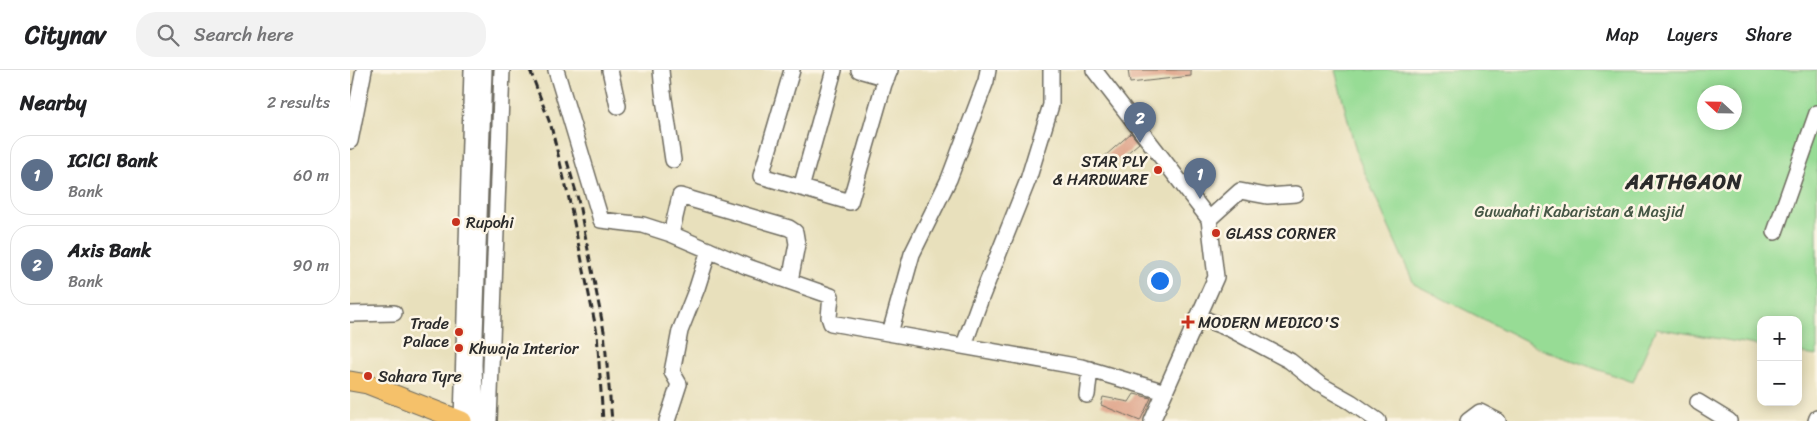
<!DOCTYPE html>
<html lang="en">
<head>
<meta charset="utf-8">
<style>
	:root { --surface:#fff; --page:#f2f2f2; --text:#202124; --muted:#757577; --line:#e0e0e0; --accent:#c8321e }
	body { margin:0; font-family:Sriracha,sans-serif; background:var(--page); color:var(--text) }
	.controls { position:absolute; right:15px; bottom:15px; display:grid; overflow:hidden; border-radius:10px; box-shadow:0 2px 12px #0003 }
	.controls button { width:45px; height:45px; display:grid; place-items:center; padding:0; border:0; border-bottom:1px solid var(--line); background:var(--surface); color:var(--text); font:25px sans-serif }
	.compass { position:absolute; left:1347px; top:15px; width:45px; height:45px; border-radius:50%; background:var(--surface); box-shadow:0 2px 12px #0003; rotate:292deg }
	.you { position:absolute; left:809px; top:210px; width:18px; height:18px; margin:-12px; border:4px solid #fff; border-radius:50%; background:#1a73e8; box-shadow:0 0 0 8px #1a73e833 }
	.badge { display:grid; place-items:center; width:32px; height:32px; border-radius:50%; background:var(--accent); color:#fff; font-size:16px; font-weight:700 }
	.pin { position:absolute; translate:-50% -41px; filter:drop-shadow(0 1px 2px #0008) }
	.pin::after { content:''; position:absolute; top:26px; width:18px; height:15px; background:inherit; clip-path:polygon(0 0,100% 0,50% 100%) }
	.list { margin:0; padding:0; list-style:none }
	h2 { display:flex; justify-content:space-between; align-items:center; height:65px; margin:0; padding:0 20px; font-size:21px }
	h2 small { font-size:16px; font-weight:400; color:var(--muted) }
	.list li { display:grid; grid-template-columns:32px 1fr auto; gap:15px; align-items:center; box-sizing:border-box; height:80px; margin:0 10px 10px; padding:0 10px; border:1px solid var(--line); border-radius:20px }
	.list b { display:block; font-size:19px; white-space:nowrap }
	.list p { margin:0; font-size:16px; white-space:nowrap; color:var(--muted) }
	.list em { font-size:16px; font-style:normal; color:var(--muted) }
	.icon { flex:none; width:28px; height:28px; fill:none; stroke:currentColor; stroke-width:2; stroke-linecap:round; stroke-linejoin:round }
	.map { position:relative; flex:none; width:1467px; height:351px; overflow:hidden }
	header { display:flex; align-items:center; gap:30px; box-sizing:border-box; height:70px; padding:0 25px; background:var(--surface); border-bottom:1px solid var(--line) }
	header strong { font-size:24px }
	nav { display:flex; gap:28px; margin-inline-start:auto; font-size:18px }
	.search { width:350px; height:45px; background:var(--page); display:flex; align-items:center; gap:12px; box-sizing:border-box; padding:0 18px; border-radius:20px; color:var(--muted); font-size:19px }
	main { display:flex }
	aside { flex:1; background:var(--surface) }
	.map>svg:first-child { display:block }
	.green { fill:#97dc95; stroke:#618460; fill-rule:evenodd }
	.building { fill:#dd9f84 }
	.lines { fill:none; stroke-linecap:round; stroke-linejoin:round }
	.minor-casing { stroke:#6d6a5e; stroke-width:18 }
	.major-casing { stroke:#6d6a5e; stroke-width:21 }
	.minor { stroke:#fff; stroke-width:15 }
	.major { stroke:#f5c16b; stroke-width:19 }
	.rail { stroke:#2b2b2b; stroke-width:3; stroke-dasharray:8 4; stroke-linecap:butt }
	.poi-dot { fill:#c8321e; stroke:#fcf5e5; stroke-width:2 }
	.labels { text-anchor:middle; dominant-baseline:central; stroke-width:5; stroke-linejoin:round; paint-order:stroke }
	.poi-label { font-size:16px; fill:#2b2b2b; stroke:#fcf5e5; text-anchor:start }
	.park-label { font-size:16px; fill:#465746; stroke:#fcf5e5 }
	.district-label { font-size:21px; font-weight:bold; letter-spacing:1px; fill:#2b2b2b; stroke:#fcf5e5 }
</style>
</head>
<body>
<header>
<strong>Citynav</strong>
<div class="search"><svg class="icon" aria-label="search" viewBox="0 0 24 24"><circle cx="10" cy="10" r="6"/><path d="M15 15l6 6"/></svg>Search here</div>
<nav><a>Map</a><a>Layers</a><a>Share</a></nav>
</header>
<main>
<aside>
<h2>Nearby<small>2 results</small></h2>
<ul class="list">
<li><span class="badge" style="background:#5c6f8a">1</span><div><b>ICICI Bank</b><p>Bank</p></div><em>60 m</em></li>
<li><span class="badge" style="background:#5c6f8a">2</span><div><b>Axis Bank</b><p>Bank</p></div><em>90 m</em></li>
</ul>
</aside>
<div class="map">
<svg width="1467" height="351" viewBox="0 0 1467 351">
	<rect width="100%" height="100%" fill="#fcf5e5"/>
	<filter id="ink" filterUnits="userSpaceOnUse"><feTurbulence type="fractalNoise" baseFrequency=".02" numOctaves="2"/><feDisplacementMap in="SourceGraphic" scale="10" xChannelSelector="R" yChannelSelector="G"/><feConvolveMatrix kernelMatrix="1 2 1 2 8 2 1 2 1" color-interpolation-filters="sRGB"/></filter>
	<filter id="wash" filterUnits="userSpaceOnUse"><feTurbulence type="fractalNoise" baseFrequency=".0096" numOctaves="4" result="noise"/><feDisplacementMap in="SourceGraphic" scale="20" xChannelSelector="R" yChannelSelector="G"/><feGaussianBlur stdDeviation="1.12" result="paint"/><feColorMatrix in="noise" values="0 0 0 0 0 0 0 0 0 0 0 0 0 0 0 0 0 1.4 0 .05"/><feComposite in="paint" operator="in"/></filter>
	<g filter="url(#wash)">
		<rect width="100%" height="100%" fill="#e8e0bc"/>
		<path class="green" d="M 985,0 L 1467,0 L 1467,286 L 1448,283 L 1448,250 L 1411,250 L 1411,276 L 1306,258 L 1283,312 L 1196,281 L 1064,214 L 1007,85 ZM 1354,22 L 1384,22 L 1384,52 L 1354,52 Z"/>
		<g id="blocks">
			<path class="building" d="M 778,0 L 841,0 L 841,6 L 780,13 Z
				M 781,63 L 789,73 L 763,95 L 755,86 Z
				M 784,324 L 801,328 L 790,351 L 751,335 L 753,327 L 779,332 Z"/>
		</g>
	</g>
	<g filter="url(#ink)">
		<use href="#blocks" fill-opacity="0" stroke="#6d6a5e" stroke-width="1"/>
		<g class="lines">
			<g class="minor-casing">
				<path id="minor" d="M 206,0 L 251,150 L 293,155 L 321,164 L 398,197 L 481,226 L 479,247 L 481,253 L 731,297 L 815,322
					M 260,0 L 268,36
					M 311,0 L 313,22 L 323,90
					M 442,0 L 411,106 L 500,132 L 534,14 L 540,0
					M 509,0 L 537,8
					M 744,0 L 859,149 L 866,207 L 802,351
					M 0,71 L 14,0
					M 451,118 L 484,0
					M 859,149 L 890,121 L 917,126 L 946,124
					M 1425,162 L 1467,43
					M 321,164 L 330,126 L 439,158 L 445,162 L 447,174 L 440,211
					M 0,244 L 44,243
					M 849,247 L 880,259 L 940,291 L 969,314 L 1001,332 L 1028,351
					M 540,263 L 562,184 L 599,109 L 636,11 L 638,0
					M 614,275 L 631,228 L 678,110 L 701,35 L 701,0
					M 737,325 L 740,299
					M 1348,332 L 1379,351
					M 112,351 L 122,0
					M 126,351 L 124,295 L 134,0
					M 139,351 L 152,0
					M 317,351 L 329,314 L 322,302 L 330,261 L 347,218 L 359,180
					M 1118,351 L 1130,342 L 1148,351
					M 1466,351 L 1467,348"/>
			</g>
			<g class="major-casing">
				<path id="major" d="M 0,311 L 17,314 L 112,351"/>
			</g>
			<use href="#minor" class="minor"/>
			<use href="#major" class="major"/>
			<path class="rail" d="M 180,0 L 201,56 L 219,129 L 247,263 L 253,351
				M 217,91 L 228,129 L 254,261 L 262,351"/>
		</g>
	</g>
	<g class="poi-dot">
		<circle cx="808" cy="100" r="5"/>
		<circle cx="106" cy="152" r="5"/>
		<circle cx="866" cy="163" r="5"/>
		<path d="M835.5 244.5h5v5h5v5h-5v5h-5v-5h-5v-5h5z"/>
		<circle cx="109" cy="262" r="5"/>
		<circle cx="109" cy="278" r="5"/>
		<circle cx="18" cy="306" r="5"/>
	</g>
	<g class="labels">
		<g class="poi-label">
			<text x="798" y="91" text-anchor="end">STAR PLY<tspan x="798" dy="18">&amp; HARDWARE</tspan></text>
			<text x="116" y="152">Rupohi</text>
			<text x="876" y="163">GLASS CORNER</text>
			<text x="848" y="252">MODERN MEDICO'S</text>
			<text x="99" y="253" text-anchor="end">Trade<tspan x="99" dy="18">Palace</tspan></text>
			<text x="119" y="278">Khwaja Interior</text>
			<text x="28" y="306">Sahara Tyre</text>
		</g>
		<g class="park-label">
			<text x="1229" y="141">Guwahati Kabaristan &amp; Masjid</text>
		</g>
		<g class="district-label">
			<text x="1334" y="112">AATHGAON</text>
		</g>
	</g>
</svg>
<div class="controls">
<button>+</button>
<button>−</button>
</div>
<svg class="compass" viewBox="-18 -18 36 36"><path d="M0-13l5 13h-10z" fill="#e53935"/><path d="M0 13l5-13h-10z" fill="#757577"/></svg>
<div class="you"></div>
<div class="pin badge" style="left:850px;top:129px;background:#5c6f8a">1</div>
<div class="pin badge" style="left:790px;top:73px;background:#5c6f8a">2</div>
</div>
</main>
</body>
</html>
